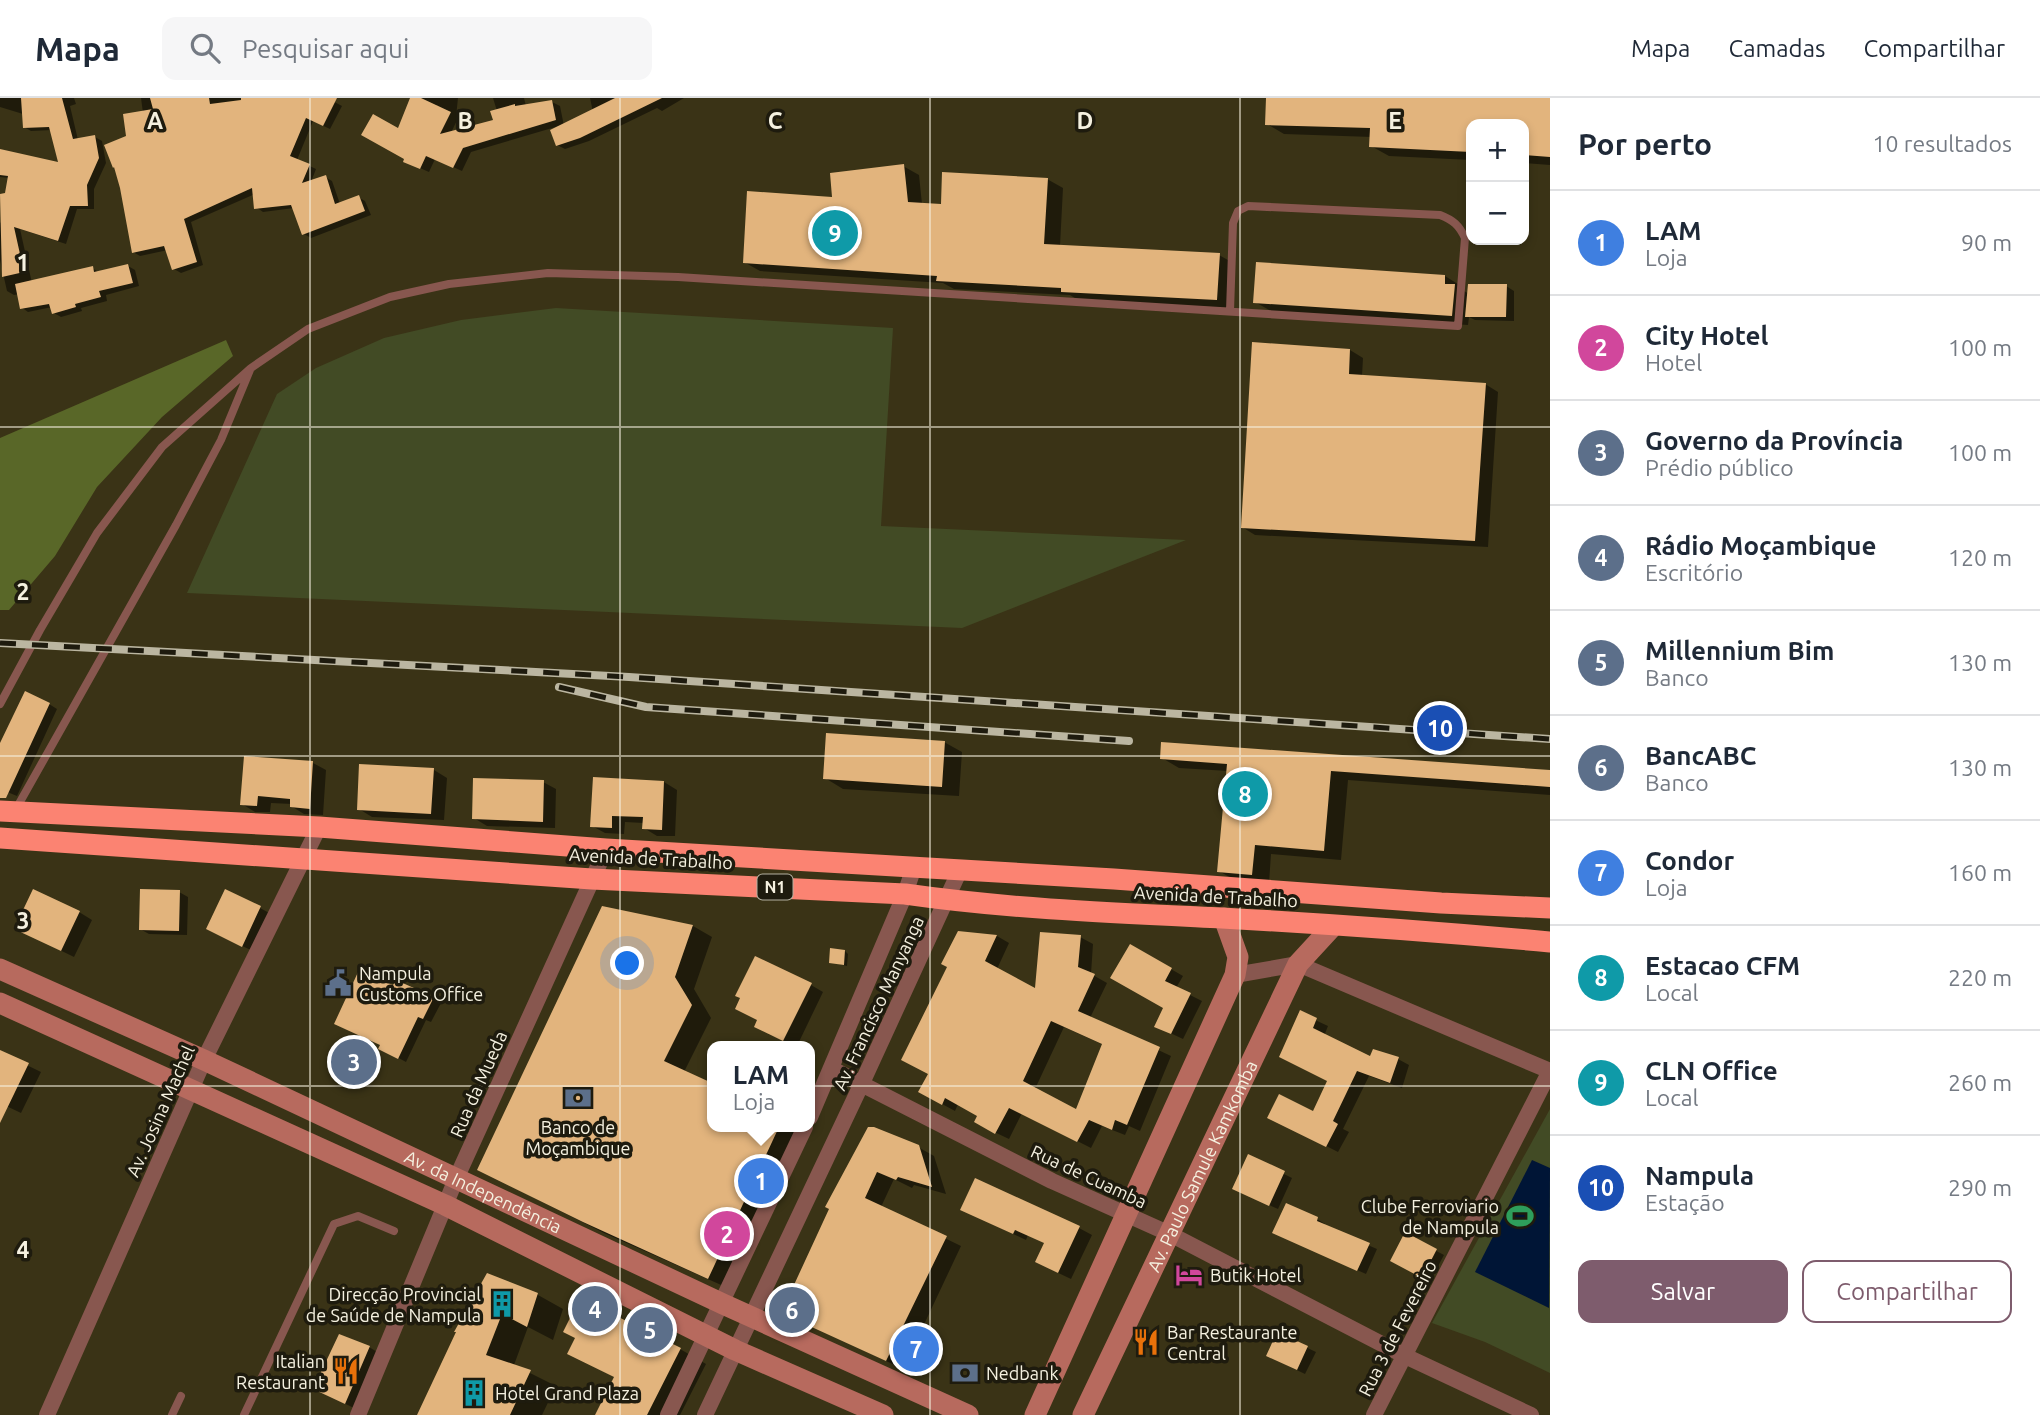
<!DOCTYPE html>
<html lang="pt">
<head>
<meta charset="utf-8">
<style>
  body { margin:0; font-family:Ubuntu,sans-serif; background:#f6f6f7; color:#1f2937 }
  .controls { position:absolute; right:21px; top:21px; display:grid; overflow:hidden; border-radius:14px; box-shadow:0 4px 10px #0003 }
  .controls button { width:63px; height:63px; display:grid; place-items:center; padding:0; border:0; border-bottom:2px solid #e0e1e3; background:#fff; color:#1f2937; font:35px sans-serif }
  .you { position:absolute; left:628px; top:866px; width:24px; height:24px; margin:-18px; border:5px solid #fff; border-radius:50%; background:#1a73e8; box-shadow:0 0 0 10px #1a73e833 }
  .badge { display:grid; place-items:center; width:46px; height:46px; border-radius:50%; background:#7e5c6d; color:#fff; font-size:23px; font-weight:700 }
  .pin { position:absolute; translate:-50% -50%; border:4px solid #fff; box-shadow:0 2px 7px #0006 }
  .popup { position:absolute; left:707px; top:943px; width:108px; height:91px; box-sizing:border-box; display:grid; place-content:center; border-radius:14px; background:#fff; filter:drop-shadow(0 2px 5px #0005); font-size:23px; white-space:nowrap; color:#747a83 }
  .popup b { font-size:26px; color:#1f2937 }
  .popup::after { content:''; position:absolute; left:50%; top:100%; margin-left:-14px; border:14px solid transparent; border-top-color:#fff }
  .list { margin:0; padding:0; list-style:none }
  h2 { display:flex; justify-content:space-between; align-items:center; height:91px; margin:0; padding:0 28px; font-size:30px }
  h2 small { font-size:23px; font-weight:400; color:#747a83 }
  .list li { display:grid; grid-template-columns:46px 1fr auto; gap:21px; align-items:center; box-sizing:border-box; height:105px; padding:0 28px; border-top:2px solid #e0e1e3 }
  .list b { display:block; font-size:26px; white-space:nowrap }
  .list p { margin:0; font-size:23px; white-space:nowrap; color:#747a83 }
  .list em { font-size:23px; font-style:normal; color:#747a83 }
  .actions { display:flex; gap:14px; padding:21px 28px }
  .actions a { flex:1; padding:16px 0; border:2px solid #7e5c6d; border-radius:14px; text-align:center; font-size:24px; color:#7e5c6d }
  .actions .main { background:#7e5c6d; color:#fff }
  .icon { flex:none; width:38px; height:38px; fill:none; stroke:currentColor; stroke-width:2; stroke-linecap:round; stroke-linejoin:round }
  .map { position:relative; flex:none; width:1550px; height:1317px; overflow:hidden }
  header { display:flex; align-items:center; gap:42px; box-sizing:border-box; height:98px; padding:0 35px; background:#fff; border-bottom:2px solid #e0e1e3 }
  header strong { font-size:33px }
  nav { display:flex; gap:38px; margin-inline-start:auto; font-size:24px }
  .search { width:490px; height:63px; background:#f6f6f7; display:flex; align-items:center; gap:18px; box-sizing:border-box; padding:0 24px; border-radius:14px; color:#747a83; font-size:26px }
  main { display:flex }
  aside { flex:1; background:#fff }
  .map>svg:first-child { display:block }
  .green { fill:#424b25 }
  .forest { fill:#596728 }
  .water { fill:#001536 }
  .shadow { fill:#0007; fill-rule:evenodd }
  .building { fill:#e2b47d; fill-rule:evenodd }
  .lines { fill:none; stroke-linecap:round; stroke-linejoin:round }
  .lane { stroke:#88574f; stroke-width:8 }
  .street { stroke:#88574f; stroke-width:16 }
  .secondary { stroke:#b76a5e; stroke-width:21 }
  .highway { stroke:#fb8372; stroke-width:21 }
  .rail-casing { stroke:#bbb6a1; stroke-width:8 }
  .rail { stroke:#1e1b0e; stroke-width:5; stroke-dasharray:16; stroke-linecap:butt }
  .grid { fill:none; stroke:#f5f1e0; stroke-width:2; stroke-opacity:0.55 }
  .labels { text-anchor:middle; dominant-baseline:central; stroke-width:7; stroke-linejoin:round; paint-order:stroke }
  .shield { fill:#1e1b0e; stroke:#b4b1a1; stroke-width:2 }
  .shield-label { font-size:16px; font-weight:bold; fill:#f5f1e0 }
  .street-label { font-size:18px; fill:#f5f1e0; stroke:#1e1b0e }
  .poi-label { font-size:18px; fill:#f5f1e0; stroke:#1e1b0e; text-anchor:start }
  .grid-label { font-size:23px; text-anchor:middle; font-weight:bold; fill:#f5f1e0; stroke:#1e1b0e; stroke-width:7; stroke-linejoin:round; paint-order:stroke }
</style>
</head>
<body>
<header>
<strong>Mapa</strong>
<div class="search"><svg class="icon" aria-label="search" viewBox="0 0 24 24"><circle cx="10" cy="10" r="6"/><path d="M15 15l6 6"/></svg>Pesquisar aqui</div>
<nav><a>Mapa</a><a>Camadas</a><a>Compartilhar</a></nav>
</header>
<main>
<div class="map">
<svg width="1550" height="1317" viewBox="0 0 1550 1317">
  <rect width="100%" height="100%" fill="#3a3316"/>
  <path class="green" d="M556,210l337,20 -12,198 305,14 -224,88 -775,-35 90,-199 39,-26 68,-30 77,-18z
    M1550,1011v264l-65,-31 -53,-19z"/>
  <path class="forest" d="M226,242l7,16 -71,61 -65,70 -42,69 -46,54h-9v-172z"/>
  <path class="water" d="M1532,1062l18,8 -1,140 -74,-36z"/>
  <path class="shadow" d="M0,0h74l2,6 -6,2 8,34 17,-3 7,4 4,22 -12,26v20h-17l-11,35 -46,-15 12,54 60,-15 8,5 28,-7 7,4 4,16 -33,9 1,6 -26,7 1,3 -21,6 -7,-4 -2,-6 -24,5 -7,-5 -2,-13 -5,1 -7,-4 -7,-31v-37l22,-21 -12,-24 -10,-1v-26l60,13 -8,-34 -21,1 -7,-4 -1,-13 -23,-7z
    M141,0h186l15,8 -12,23 -17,-8 -16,39 19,9 -5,13 14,-5 7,4 8,23 18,-7 7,4 6,14 -60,23 -7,-4 -10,-26 -31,4 -7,-5 -1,-13 -64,28 12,43 -22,8 -7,-4 -6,-19 -28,6 -7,-4 -5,-114 15,-25z
    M412,0h46l-2,19 2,1 -7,15 44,-12 2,-10 -4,-13h31l2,8 26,-4 8,4 4,20 29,-14 -3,-14h94l-22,13 -5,-3 -68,33 -24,8 -8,-4 2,-19 -88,26 -9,19 -27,-12 -6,13 -16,-7 -14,-35z
    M1267,0h283v67l-26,-2v-39h-53v36l-82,-4 -18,-10 1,-9 -88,-3 -17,-10z
    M903,68l16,9 3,29 20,2 105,-27 16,9 -3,58 159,9 16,9 -3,44 -154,-8 -8,-5 -116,-6 -11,-6 -183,-12 -16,-9 90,-63z
    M1445,178l16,10v3l8,5 37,-8 8,5v30l-39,-1 -6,-3 -1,8 -197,-14 -16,-9z
    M1253,246l97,6 13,8 -1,18 123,8 13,8 -10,155 -233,-12 -13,-8z
    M49,606l8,5 -40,87 -17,-7v-41z
    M944,644l18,10 -3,44 -116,-7 -18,-11z
    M1163,646l387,28v23l-202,-15 -7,80 -70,-6 -2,29 -33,-2 -17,-10 9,-100 -49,-3 -17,-10z
    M313,665l13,7 -3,45 -19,-1 -13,-8 1,-2 -21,-1 -1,9h-15l-13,-8z
    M434,672l13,8 -3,42 -72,-3 -13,-8z
    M543,684l13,7 -1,39 -68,-2 -13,-8z
    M664,684l13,8 -2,46h-18l-13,-8v-5l-19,-1 -1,12 -19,-1 -13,-7z
    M179,794l9,5 -1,38 -38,-1 -9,-5z
    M260,810l13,7 -18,37 -34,-16z
    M603,810l90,18 19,11 -18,52 17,29 -27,54 28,13v42h93l-77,161 -124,-55 -125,-63z
    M79,814l13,8 -18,37 -45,-22z
    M959,835l38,3 12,7 -12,26 40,21 43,-53 13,7 -2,30 16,9 -17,35 81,38 -31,75 -11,-5 -4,9 -23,-9 -11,22 -69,-35 -13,26 -21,-10 -9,-14 -21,-11 -3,7 -35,-19 10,-18 19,-107zM1064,929l40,18 -27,67 -42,-23z
    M1131,848l52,30 -7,12 26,13 -19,38 -15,-7 -3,-24z
    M845,853l3,3 -1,12 -16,-4z
    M397,884l44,21 -10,19 -5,-2 -20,42 -26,-14z
    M811,887l12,7 -26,54 -29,-12z
    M1300,915l28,13 -4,10 47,23h27l11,6 -7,23 -33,-12 -26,53 6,3 -11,20 -57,-29 32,-10 16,-32z
    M0,954l41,20 -20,41 -21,-10z
    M869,1031l49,18 16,9 12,38 -32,-9 -2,3 -18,-9 -13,28 80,39 -58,123 -120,-57z
    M1248,1058l44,22 -14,31 -36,-16z
    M975,1118l104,12 13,7 -21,44 -21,-10 -5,-26 -17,-8 -2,5z
    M1317,1121l8,5 -1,2 53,23 -11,25 -83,-37z
    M1406,1137l38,20 -14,26 -38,-20z
    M487,1177l51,20 25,14 -10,31 -25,-13 -14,38 42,21 -14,29h-123z
    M1278,1236l38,18 -11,22 -29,-14z
    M369,1249l13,8 -24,55 -43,-21z
    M680,1251l26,15 -26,51h-83l19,-37 -47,-25z"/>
  <path class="building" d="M21,0h41l11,41 22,-4 4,23 -12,27 1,21h-18l-12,35 -44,-14 10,45 -22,5 -2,-83 5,-1 3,-17 -8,-1v-26l58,13 -9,-35 -26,1z
    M150,0h59l1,6 31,-4v-2h96l-14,28 -17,-8 -16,38 20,8 -8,19 24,-8 9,29 24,-9 6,16 -63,24 -11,-30 -37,4 -2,-21 -68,31 13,43 -25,8 -8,-24 -32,7 -12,-65 -6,-21 -1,1 -9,-23 22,-9 -3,-22 30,-5z
    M410,0h11l30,14 -11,22 53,-14 -3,-9 25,-7v2l37,-6 4,20 -93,28 -10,20 -27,-12 -6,13 -17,-7 1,-3 -43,-24 12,-21 25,14z
    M615,0h47l-82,40 -24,8 -6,-16z
    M1266,0h284v59l-26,-2v-31h-53v28l-102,-5 1,-19 -105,-3z
    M904,66l4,38 33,2 1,-32 106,6 -4,66 176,9 -3,47 -156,-8v-4l-125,-7 1,-5 -194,-13 4,-72 85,6 -2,-24z
    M1256,164l189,13v9h10l-3,32 -199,-13z
    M128,166l5,19 -34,8 2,6 -26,7 1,3 -24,7 -3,-10 -29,5 -5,-25 78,-18 1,6z
    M1468,186h39l-1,33h-41z
    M1252,244l98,7 -1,25 137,9 -11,158 -234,-13z
    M25,593l25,12 -44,95h-6v-55z
    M826,635l119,8 -3,46 -119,-8z
    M1161,644l389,28v17l-219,-16 -7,80 -69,-6 -3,30 -35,-3 10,-108 -67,-5z
    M244,658l69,5 -3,48 -20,-2v-8l-32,-3 -1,10 -17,-1z
    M359,666l75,4 -3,46 -74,-4z
    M593,679l71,4 -2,49 -20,-1 1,-12 -31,-1v12l-22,-1z
    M473,680l71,2 -1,42 -71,-3z
    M33,791l47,22 -19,40 -47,-22z
    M140,791l40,1 -1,41 -40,-1z
    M225,791l36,17 -19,41 -36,-18z
    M602,808l91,19 -18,52 17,28 -28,56 48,22v44h67l-71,152 -125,-57 -106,-52z
    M958,833l39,4 -12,26 50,27 5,-56 41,3 -3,32 17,7 -17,37 82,36 -33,78 -12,-5 -3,10 -23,-10 -12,22 -68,-34 -14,26 -21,-12 3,-6 -32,-18 -3,7 -24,-13 10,-18 -27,-14 46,-93 -6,-3zM1051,923l51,23 -26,65 -53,-28z
    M1130,846l42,24 -7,13 26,12 -20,41 -17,-7 9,-19 -53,-30z
    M830,850l15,2 -1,15 -15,-2z
    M755,858l57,27 -29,58 -29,-14 3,-7 -22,-11 5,-11 -5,-2z
    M359,872l34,15 3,-5 38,17 -11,22 -5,-2 -20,42 -20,-10 2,-4 -46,-21z
    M1300,912l17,8 -4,10 57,28 3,-7 26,8 -9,26 -33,-12 -24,50 5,3 -12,23 -59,-29 12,-24 34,17 14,-30 -48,-24z
    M0,952l29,13 -29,60z
    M868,1029h6l45,18 13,42 -34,-10 -2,3 -19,-8 -12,26 82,38 -61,125 -105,-48 48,-104 -4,-2z
    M1248,1056l37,17 -16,35 -37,-17z
    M975,1080l105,48 -22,47 -23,-11 9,-19 -29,-13 -2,4 -53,-24z
    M1286,1105l32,14 -1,4 53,22 -13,28 -85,-38z
    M1405,1134l32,17 -15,29 -32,-17z
    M487,1175l51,20 -11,34 -25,-13 -16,41 45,15 -21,45h-93l39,-83h-2z
    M580,1200l101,50 -34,67h-52l19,-38 -47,-23 8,-16 -12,-6z
    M1277,1234l31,14 -11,24 -31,-14z
    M339,1236l31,12 -25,58 -32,-15z"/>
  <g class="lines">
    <path class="lane" d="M0,606l40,-74 57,-97 65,-86 89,-79 57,-39 82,-32 59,-13 99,-11 130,4 780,49 7,-88c-6,-13 -12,-18 -25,-23l-192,-9 -10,5 -5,12 -3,88
      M16,711l160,-284 45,-85 29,-70
      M172,1317l9,-19
      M244,1317l90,-191 24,-8 36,15"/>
    <path class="street" d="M1235,877l63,-11 252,107 -176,344
      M832,971l220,112 118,53 235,122 126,59
      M810,1019l95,-223 9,-27
      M47,1317l157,-355 115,-233
      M358,1317l98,-236 150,-330
      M668,1317l137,-288
      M705,1317l157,-332 97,-211"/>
    <g class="secondary">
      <path id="s1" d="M0,871l204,91 519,244 245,111"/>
      <path d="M0,905l445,202 290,145 148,65"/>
      <path d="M1035,1317l200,-440 3,-18 -14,-39"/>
      <path id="s2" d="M1083,1317l215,-451 35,-38"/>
    </g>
    <path class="highway" d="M0,713l319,16 287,22 508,30 327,24 109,5
      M0,740l592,41 313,15c105,15 211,19 317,24 109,6 219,14 328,24"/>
    <defs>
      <path id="rail" d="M0,545l629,34 921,62
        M559,589l87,20 483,34"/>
    </defs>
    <use href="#rail" class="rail-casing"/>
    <use href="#rail" class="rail"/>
  </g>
  <path class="grid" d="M310,0v1317M620,0v1317M930,0v1317M1240,0v1317M0,329h1550M0,658h1550M0,988h1550"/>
  <defs>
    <symbol id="civic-bare" viewBox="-9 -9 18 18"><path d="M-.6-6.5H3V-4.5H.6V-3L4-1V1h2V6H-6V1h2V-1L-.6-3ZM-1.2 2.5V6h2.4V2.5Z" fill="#5c6f8a" stroke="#1e1b0e" stroke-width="2.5" paint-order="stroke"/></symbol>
    <symbol id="bank-bare" viewBox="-9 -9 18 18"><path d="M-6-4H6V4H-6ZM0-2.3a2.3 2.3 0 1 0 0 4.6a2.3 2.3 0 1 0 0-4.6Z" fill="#5c6f8a" stroke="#1e1b0e" stroke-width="2.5" paint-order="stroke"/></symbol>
    <symbol id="stadium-bare" viewBox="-9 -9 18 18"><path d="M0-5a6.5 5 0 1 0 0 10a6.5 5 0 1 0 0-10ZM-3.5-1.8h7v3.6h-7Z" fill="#2e9e5b" stroke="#1e1b0e" stroke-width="2.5" paint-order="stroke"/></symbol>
    <symbol id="hotel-bare" viewBox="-9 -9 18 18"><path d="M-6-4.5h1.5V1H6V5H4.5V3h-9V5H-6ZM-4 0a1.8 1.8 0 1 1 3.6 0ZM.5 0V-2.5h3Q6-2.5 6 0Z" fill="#d1479c" stroke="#1e1b0e" stroke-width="2.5" paint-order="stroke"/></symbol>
    <symbol id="building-bare" viewBox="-9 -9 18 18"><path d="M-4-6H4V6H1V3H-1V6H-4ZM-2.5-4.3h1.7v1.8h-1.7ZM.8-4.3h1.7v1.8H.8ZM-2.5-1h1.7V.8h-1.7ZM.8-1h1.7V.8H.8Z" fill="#0f9aa8" stroke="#1e1b0e" stroke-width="2.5" paint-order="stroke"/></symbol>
    <symbol id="restaurant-bare" viewBox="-9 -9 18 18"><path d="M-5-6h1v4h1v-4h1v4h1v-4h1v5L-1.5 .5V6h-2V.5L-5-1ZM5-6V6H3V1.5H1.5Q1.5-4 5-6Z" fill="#e8710a" stroke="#1e1b0e" stroke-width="2.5" paint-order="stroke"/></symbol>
  </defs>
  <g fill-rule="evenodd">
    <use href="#civic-bare" x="319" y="866" width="38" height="38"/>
    <use href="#bank-bare" x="559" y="981" width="38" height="38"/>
    <use href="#stadium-bare" x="1501" y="1099" width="38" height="38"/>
    <use href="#hotel-bare" x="1170" y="1158" width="38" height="38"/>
    <use href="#building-bare" x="483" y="1187" width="38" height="38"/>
    <use href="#restaurant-bare" x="1127" y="1225" width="38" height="38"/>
    <use href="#restaurant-bare" x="327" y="1254" width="38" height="38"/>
    <use href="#bank-bare" x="946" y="1256" width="38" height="38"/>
    <use href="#building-bare" x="455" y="1276" width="38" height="38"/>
  </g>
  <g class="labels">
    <rect class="shield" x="757.5" y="776.5" width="35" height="25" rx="5"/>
    <g class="shield-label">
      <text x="775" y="789">N1</text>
    </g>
    <g class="street-label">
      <text transform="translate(651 760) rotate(3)">Avenida de Trabalho</text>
      <text transform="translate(1216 798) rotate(3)">Avenida de Trabalho</text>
      <text transform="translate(878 905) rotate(-65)">Av. Francisco Manyanga</text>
      <text transform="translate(478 986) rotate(-66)">Rua da Mueda</text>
      <text transform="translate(160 1013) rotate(-66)">Av. Josina Machel</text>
      <text stroke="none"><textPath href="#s2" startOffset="276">Av. Paulo Samule Kamkomba</textPath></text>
      <text transform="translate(1089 1078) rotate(25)">Rua de Cuamba</text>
      <text stroke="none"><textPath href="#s1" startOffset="532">Av. da Independência</textPath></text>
      <text transform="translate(1397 1230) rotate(-63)">Rua 3 de Fevereiro</text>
    </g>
    <g class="poi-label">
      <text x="359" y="875">Nampula<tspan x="359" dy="21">Customs Office</tspan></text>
      <text x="578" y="1029" text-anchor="middle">Banco de<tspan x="578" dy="21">Moçambique</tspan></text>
      <text x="1499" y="1108" text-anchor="end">Clube Ferroviario<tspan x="1499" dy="21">de Nampula</tspan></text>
      <text x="1210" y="1177">Butik Hotel</text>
      <text x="481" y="1196" text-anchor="end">Direcção Provincial<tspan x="481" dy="21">de Saúde de Nampula</tspan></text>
      <text x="1167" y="1234">Bar Restaurante<tspan x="1167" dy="21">Central</tspan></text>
      <text x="325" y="1263" text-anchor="end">Italian<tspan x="325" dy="21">Restaurant</tspan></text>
      <text x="986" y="1275">Nedbank</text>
      <text x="495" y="1295">Hotel Grand Plaza</text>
    </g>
  </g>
  <g class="grid-label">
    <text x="155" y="31">A</text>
    <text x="465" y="31">B</text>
    <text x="775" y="31">C</text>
    <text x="1085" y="31">D</text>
    <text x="1395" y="31">E</text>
    <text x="23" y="173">1</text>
    <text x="23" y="502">2</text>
    <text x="23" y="831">3</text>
    <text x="23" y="1160">4</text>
  </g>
</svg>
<div class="controls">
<button>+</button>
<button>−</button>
</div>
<div class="you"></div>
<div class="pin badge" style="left:761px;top:1083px;background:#3f7fe0">1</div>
<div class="popup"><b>LAM</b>Loja</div>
<div class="pin badge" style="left:727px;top:1136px;background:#d1479c">2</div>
<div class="pin badge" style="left:354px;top:964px;background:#5c6f8a">3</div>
<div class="pin badge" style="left:595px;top:1211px;background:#5c6f8a">4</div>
<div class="pin badge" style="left:650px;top:1232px;background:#5c6f8a">5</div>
<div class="pin badge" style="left:792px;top:1212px;background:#5c6f8a">6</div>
<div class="pin badge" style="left:916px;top:1251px;background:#3f7fe0">7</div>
<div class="pin badge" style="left:1245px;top:696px;background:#0f9aa8">8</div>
<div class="pin badge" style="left:835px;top:135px;background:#0f9aa8">9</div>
<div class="pin badge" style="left:1440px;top:630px;background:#1a4fb4">10</div>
</div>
<aside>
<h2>Por perto<small>10 resultados</small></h2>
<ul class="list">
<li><span class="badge" style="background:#3f7fe0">1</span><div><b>LAM</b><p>Loja</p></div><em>90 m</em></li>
<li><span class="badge" style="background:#d1479c">2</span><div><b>City Hotel</b><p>Hotel</p></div><em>100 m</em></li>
<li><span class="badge" style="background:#5c6f8a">3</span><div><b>Governo da Província</b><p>Prédio público</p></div><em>100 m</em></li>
<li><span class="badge" style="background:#5c6f8a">4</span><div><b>Rádio Moçambique</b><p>Escritório</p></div><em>120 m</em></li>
<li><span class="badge" style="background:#5c6f8a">5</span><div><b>Millennium Bim</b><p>Banco</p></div><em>130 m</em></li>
<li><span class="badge" style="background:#5c6f8a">6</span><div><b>BancABC</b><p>Banco</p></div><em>130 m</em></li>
<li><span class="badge" style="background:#3f7fe0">7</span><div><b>Condor</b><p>Loja</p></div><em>160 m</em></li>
<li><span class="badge" style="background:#0f9aa8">8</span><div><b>Estacao CFM</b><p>Local</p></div><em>220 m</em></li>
<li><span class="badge" style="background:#0f9aa8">9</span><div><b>CLN Office</b><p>Local</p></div><em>260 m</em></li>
<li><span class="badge" style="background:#1a4fb4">10</span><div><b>Nampula</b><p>Estação</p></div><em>290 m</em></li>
</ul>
<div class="actions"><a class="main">Salvar</a><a>Compartilhar</a></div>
</aside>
</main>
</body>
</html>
